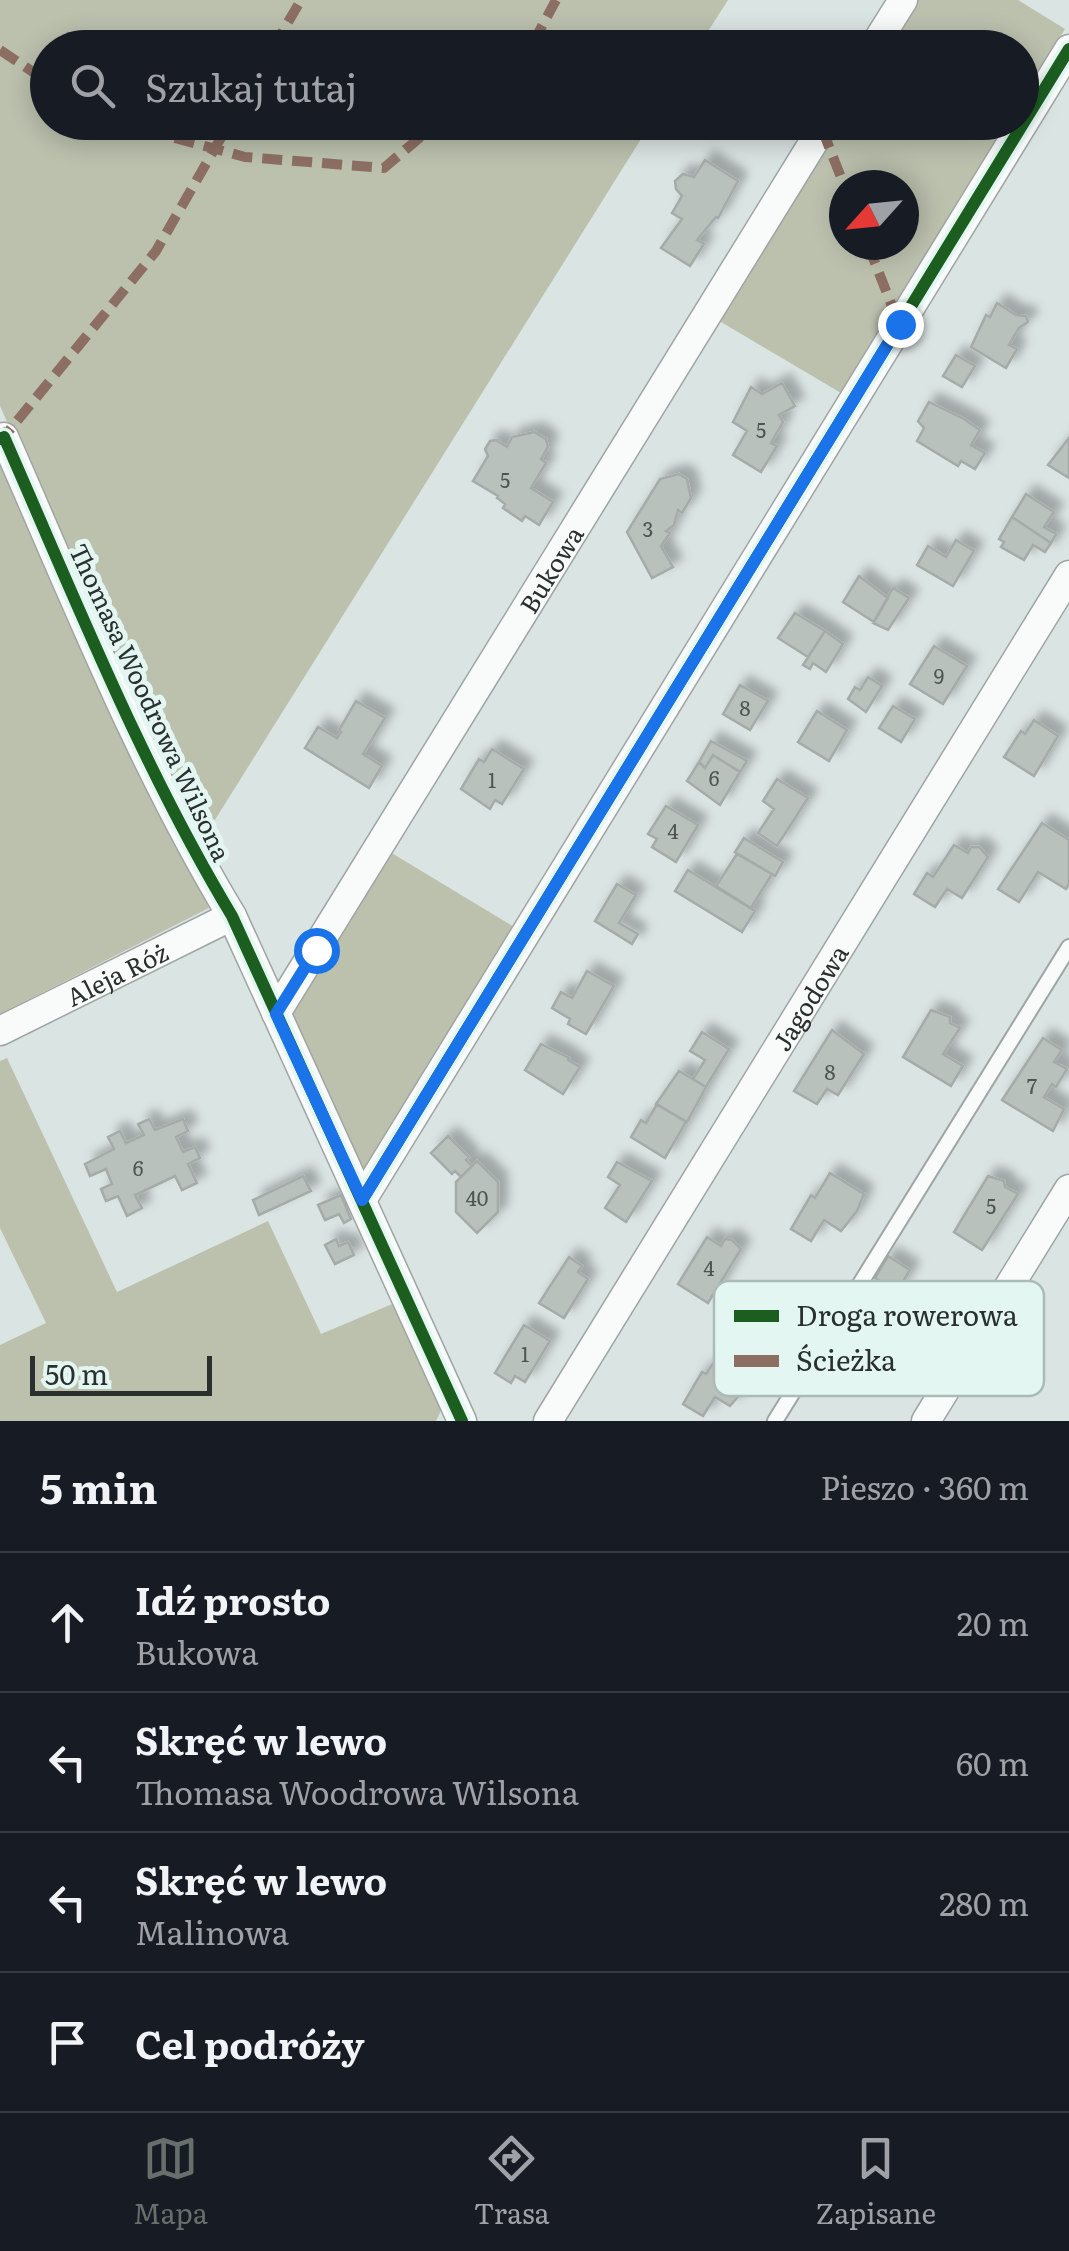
<!DOCTYPE html>
<html lang="pl">
<head>
<meta charset="utf-8">
<style>
  body { margin:0; font-family:Literata,serif; background:#242831; color:#f1f3f6 }
  .compass { position:absolute; left:829px; top:170px; width:90px; height:90px; border-radius:50%; background:#171b24; box-shadow:0 5px 25px #0003; rotate:243deg }
  .scale { position:absolute; left:30px; bottom:25px; width:182px; box-sizing:border-box; padding-left:10px; border:5px solid #29302e; border-top:0; font-size:28px; line-height:35px; white-space:nowrap; color:#29302e; -webkit-text-stroke:8px #e3f6f1; paint-order:stroke }
  .stop { position:absolute; width:30px; height:30px; margin:-22px; border:8px solid #1a73e8; border-radius:50%; background:#fff }
  .stop.end { background:#1a73e8; border-color:#fff; box-shadow:0 2px 10px #0008 }
  .list { margin:0; padding:0; list-style:none }
  h2 { display:flex; justify-content:space-between; align-items:center; height:130px; margin:0; padding:0 40px; font-size:42px }
  h2 small { font-size:32px; font-weight:400; color:#9ea1a6 }
  .list li { display:grid; grid-template-columns:65px 1fr auto; gap:30px; align-items:center; box-sizing:border-box; height:140px; padding:0 40px; border-top:2px solid #363941 }
  .list b { display:block; font-size:38px; white-space:nowrap }
  .list p { margin:0; font-size:32px; white-space:nowrap; color:#9ea1a6 }
  .list em { font-size:32px; font-style:normal; color:#9ea1a6 }
  .icon { flex:none; width:55px; height:55px; fill:none; stroke:currentColor; stroke-width:2; stroke-linecap:round; stroke-linejoin:round }
  .map { position:relative; flex:none; width:1069px; height:1421px; overflow:hidden }
  .search { position:absolute; background:#171b24; box-shadow:0 5px 25px #0003; left:30px; right:30px; top:30px; height:110px; display:flex; align-items:center; gap:25px; box-sizing:border-box; padding:0 35px; border-radius:55px; color:#9ea1a6; font-size:38px }
  .sheet { height:690px; background:#171b24 }
  nav { display:flex; justify-content:space-around; align-items:center; box-sizing:border-box; height:140px; border-top:2px solid #363941; background:#171b24; font-size:28px; color:#9ea1a6 }
  nav a { display:grid; justify-items:center; gap:5px }
  nav .on { color:#676f6d }
  .map>svg:first-child { display:block }
  .forest { fill:#bcc1ae; fill-rule:evenodd }
  .building { fill:#b8c1bb; stroke:#a5aba9; stroke-width:2.5; filter:url(#shadow) }
  .lines { fill:none; stroke-linecap:round; stroke-linejoin:round }
  .service-casing { stroke:#9ea5a3; stroke-width:18 }
  .minor-casing { stroke:#9ea5a3; stroke-width:31 }
  .service { stroke:#f9fbfb; stroke-width:14 }
  .minor { stroke:#f9fbfb; stroke-width:28 }
  .quiet { stroke:#8d6e63; stroke-width:10; stroke-dasharray:20 10; stroke-linecap:butt }
  .cycleway-casing { stroke:#e3f6f1; stroke-width:19 }
  .cycleway { stroke:#1b5e20; stroke-width:12 }
  .route { stroke:#1a73e8; stroke-width:12 }
  .labels { text-anchor:middle; dominant-baseline:central; stroke-width:10; stroke-linejoin:round; paint-order:stroke }
  .number-label { font-size:20px; fill:#4d5451 }
  .street-label { font-size:25px; fill:#29302e; stroke:#e3f6f1 }
  .key { fill:#e3f6f1; stroke:#abbbb6; stroke-width:2.5 }
  .key-label { font-size:28px; fill:#29302e }
</style>
</head>
<body>
<div class="map">
<svg width="1069" height="1421" viewBox="0 0 1069 1421">
  <defs>
    <filter id="shadow"><feDropShadow dx="9" dy="-9" stdDeviation="5" flood-color="#0004"/></filter>
  </defs>
  <rect width="100%" height="100%" fill="#dae4e2"/>
  <path class="forest" d="M0,0h728l-30,47 -650,1v74l603,1 -453,724 -198,-441z
    M914,0h104l47,29 -43,70v-51h-138z
    M838,123h169l-166,270 -125,-74zM844,185h60v60h-60z
    M2,458l207,450 -209,106v-555z
    M390,852l124,75 -154,248 -74,-153z
    M7,1058l110,234 151,-71 53,113 76,-32 48,100 -9,19h-436v-76l46,-22 -46,-95v-167z"/>
  <path class="building" d="M705,160l33,21 -20,37 -2,-1 -19,23 7,4 -14,22 -29,-18 21,-29 -10,-6 10,-17 -6,-7 -1,-8 8,-7 11,3z
    M997,303l19,12 10,1 2,6 -9,6 -10,17 8,4 -11,19 -35,-21 15,-32 4,2z
    M956,355l19,11 -13,21 -19,-11z
    M782,383l13,23 -16,9 4,7 -12,21 6,3 -16,26 -28,-17 14,-24 -14,-9 18,-35 11,7z
    M929,402l35,17 16,11 -9,15 14,8 -10,16 -14,-8 -3,5 -41,-25 7,-13 -6,-7z
    M534,432l12,7 2,8 -7,12 5,4 -15,25 22,14 -14,23 -14,-9 -3,5 -19,-13 2,-4 -8,-6 1,-2 -25,-15 15,-25 -3,-7 5,-8 6,-1 11,7 5,-10z
    M1069,438v40l-21,-13z
    M679,474l8,5 4,19 -9,15 -4,-3 -4,15 -8,6 4,2 -9,13 12,21 -21,11 -25,-46 33,-53z
    M1026,494l28,18 -10,15 12,7 -5,9 -39,-26z
    M1012,517l39,26 -6,9 -12,-7 -9,15 -23,-13 3,-5 -5,-3z
    M956,540l18,11 -21,35 -36,-21 11,-19 18,11z
    M859,576l29,22 -14,24 -31,-20z
    M893,588l16,10 -21,32 -15,-7z
    M795,613l30,18 -17,26 -30,-19z
    M825,631l18,13 -17,28 -13,-9 -3,6 -7,-4z
    M934,646l33,20 -24,38 -33,-20z
    M868,677l14,9 -16,26 -18,-13 7,-12 5,3z
    M740,685l28,16 -18,29 -27,-16z
    M356,701l29,17 -22,36 19,12 -13,22 -64,-40 13,-21 19,11 4,-6 -2,-2z
    M893,706l22,13 -14,23 -22,-14z
    M817,711l30,19 -18,31 -31,-19z
    M1034,720l24,16 -24,40 -30,-19 17,-26 4,3z
    M711,741l36,20 -7,11 -27,-17 -8,13 -6,-6z
    M492,749l32,20 -22,35 -7,-4 -5,9 -29,-20 18,-30 5,3z
    M713,755l27,17 -20,33 -33,-24 12,-19 6,6z
    M777,779l31,19 -31,48 -19,-13 16,-24 -11,-8z
    M666,806l32,19 -22,37 -24,-15 5,-8 -9,-5z
    M1042,823l27,17v44l-3,5 -28,-17 -19,30 -21,-13z
    M744,838l39,24 -8,14 -40,-24z
    M954,845l14,8 3,-6h8l9,10 -26,41 -15,-9 -12,18 -21,-13 13,-21 6,4z
    M737,854l35,20 -21,34 -35,-22z
    M688,870l67,41 -13,21 -67,-41z
    M617,884l19,11 -17,28 19,11 -6,10 -37,-23z
    M587,971l27,15 -28,48 -18,-10 2,-5 -18,-11 9,-16 11,6z
    M931,1010l19,7v6l10,5 -17,26 20,12 -12,20 -48,-29z
    M832,1030l32,24 -26,41 -11,-6 -10,15 -23,-13z
    M702,1032l27,17 -23,38 -13,-8 12,-19 -15,-9z
    M1043,1038l19,12 -8,12 13,7 -11,18 -4,-3 -8,13 20,12 -11,22 -51,-31z
    M541,1044l28,14 -1,2 12,7 -17,27 -38,-24z
    M679,1071l27,16 -19,35 -31,-18z
    M657,1104l29,18 -21,36 -34,-21 10,-17 5,3z
    M149,1119l6,11 28,-11 5,12 -12,6 7,15 12,-5 5,11 -12,6 9,19 -15,7 -7,-14 -40,19 7,13 -15,8 -9,-20 -12,5 -5,-12 11,-5 -6,-15 -16,7 -5,-12 29,-15 -6,-12 12,-6 6,12 18,-8 -6,-11z
    M448,1136l21,21 -3,3 6,6 -11,11 -6,-6 -3,3 -21,-21z
    M477,1161l21,21v30l-21,21 -21,-21v-30z
    M617,1162l35,19 -26,41 -21,-14 15,-23 -12,-8z
    M830,1173l34,21 -7,17 -16,20 -17,-11 -13,21 -20,-12 20,-34 4,3z
    M303,1176l8,15 -52,24 -6,-15z
    M988,1176l16,5 1,6 13,7 -36,56 -28,-18z
    M341,1195l10,24 -7,4 -5,-9 -14,6 -7,-15z
    M707,1237l14,9 4,-7 7,1 9,9 -33,54 -30,-19z
    M336,1239l3,7 9,-4 6,13 -19,9 -10,-19z
    M888,1256l22,14 -13,22 -22,-14z
    M569,1257l13,9 -4,6 10,7 -24,39 -25,-15z
    M524,1325l26,16 -25,41 -10,-6 -4,7 -16,-10z
    M722,1350l31,20 -11,22 -12,14 -15,-9 -12,19 -20,-12 19,-32 4,2z"/>
  <g class="lines">
    <defs>
      <path id="service" d="M775,1421l294,-474"/>
      <g id="minor">
        <path d="M873,48l30,-48"/>
        <path d="M0,439l4,-2c71,161 137,328 228,479l230,505"/>
        <path id="s1" d="M276,1013l550,-891"/>
        <path id="s2" d="M0,1031l232,-115"/>
        <path d="M362,1200l707,-1151"/>
        <path id="s3" d="M548,1421l521,-846"/>
        <path d="M926,1421l143,-232"/>
      </g>
    </defs>
    <use href="#service" class="service-casing"/>
    <use href="#minor" class="minor-casing"/>
    <use href="#service" class="service"/>
    <use href="#minor" class="minor"/>
    <path class="quiet" d="M533,43l23,-43
      M273,48l28,-48
      M527,48l6,-5 65,-2 30,7
      M0,50l48,32
      M117,122l128,35 139,11 54,-46
      M822,129l22,56
      M868,245l31,79
      M0,429l4,8 152,-186 74,-129"/>
    <defs>
      <path id="cycleway" d="M0,439l4,-2c71,161 137,328 228,479l230,505
        M362,1200l707,-1151"/>
    </defs>
    <use href="#cycleway" class="cycleway-casing"/>
    <use href="#cycleway" class="cycleway"/>
  </g>
  <g class="lines">
    <path class="route" d="M316,950l-40,64 86,186 538,-876"/>
  </g>
  <g class="labels">
    <g class="number-label">
      <text x="761" y="429">5</text>
      <text x="505" y="479">5</text>
      <text x="648" y="528">3</text>
      <text x="939" y="675">9</text>
      <text x="745" y="707">8</text>
      <text x="714" y="777">6</text>
      <text x="492" y="779">1</text>
      <text x="673" y="830">4</text>
      <text x="830" y="1071">8</text>
      <text x="1032" y="1085">7</text>
      <text x="138" y="1167">6</text>
      <text x="477" y="1197">40</text>
      <text x="991" y="1205">5</text>
      <text x="709" y="1267">4</text>
      <text x="525" y="1353">1</text>
    </g>
    <g class="street-label">
      <text stroke="none"><textPath href="#s1" startOffset="522">Bukowa</textPath></text>
      <text transform="translate(151 702) rotate(65)">Thomasa Woodrowa Wilsona</text>
      <text stroke="none"><textPath href="#s2" startOffset="130">Aleja Róż</textPath></text>
      <text stroke="none"><textPath href="#s3" startOffset="498">Jagodowa</textPath></text>
    </g>
  </g>
  <rect x="714" y="1281" width="330" height="115" rx="15" class="key"/>
  <rect x="734" y="1310" width="45" height="12" fill="#1b5e20"/>
  <rect x="734" y="1355" width="45" height="12" fill="#8d6e63"/>
  <g class="key-label">
    <text x="796" y="1326">Droga rowerowa</text>
    <text x="796" y="1371">Ścieżka</text>
  </g>
</svg>
<svg class="compass" viewBox="-18 -18 36 36"><path d="M0-13l5 13h-10z" fill="#e53935"/><path d="M0 13l5-13h-10z" fill="#9ea1a6"/></svg>
<div class="scale">50 m</div>
<div class="stop" style="left:316px;top:950px"></div>
<div class="stop end" style="left:900px;top:324px"></div>
<div class="search"><svg class="icon" aria-label="search" viewBox="0 0 24 24"><circle cx="10" cy="10" r="6"/><path d="M15 15l6 6"/></svg>Szukaj tutaj</div>
</div>
<section class="sheet">
<h2>5 min<small>Pieszo · 360 m</small></h2>
<ul class="list">
<li><svg class="icon" aria-label="ahead" viewBox="0 0 24 24"><path d="M12 20V5M6 11l6-6 6 6"/></svg><div><b>Idź prosto</b><p>Bukowa</p></div><em>20 m</em></li>
<li><svg class="icon" aria-label="left" viewBox="0 0 24 24"><path d="M17 20v-9H6M10 6l-5 5 5 5"/></svg><div><b>Skręć w lewo</b><p>Thomasa Woodrowa Wilsona</p></div><em>60 m</em></li>
<li><svg class="icon" aria-label="left" viewBox="0 0 24 24"><path d="M17 20v-9H6M10 6l-5 5 5 5"/></svg><div><b>Skręć w lewo</b><p>Malinowa</p></div><em>280 m</em></li>
<li><svg class="icon" aria-label="arrive" viewBox="0 0 24 24"><path d="M6 21V4h12l-3 4 3 4H6"/></svg><div><b>Cel podróży</b></div></li>
</ul>
</section>
<nav>
<a class="on"><svg class="icon" aria-label="map" viewBox="0 0 24 24"><path d="M3 6l6-2 6 2 6-2v14l-6 2-6-2-6 2zM9 4v14M15 6v14"/></svg>Mapa</a>
<a><svg class="icon" aria-label="directions" viewBox="0 0 24 24"><path d="M12 3l9 9-9 9-9-9zM9 14v-3h6M13 9l2 2-2 2"/></svg>Trasa</a>
<a><svg class="icon" aria-label="saved" viewBox="0 0 24 24"><path d="M7 4h10v16l-5-4-5 4z"/></svg>Zapisane</a>
</nav>
</body>
</html>
